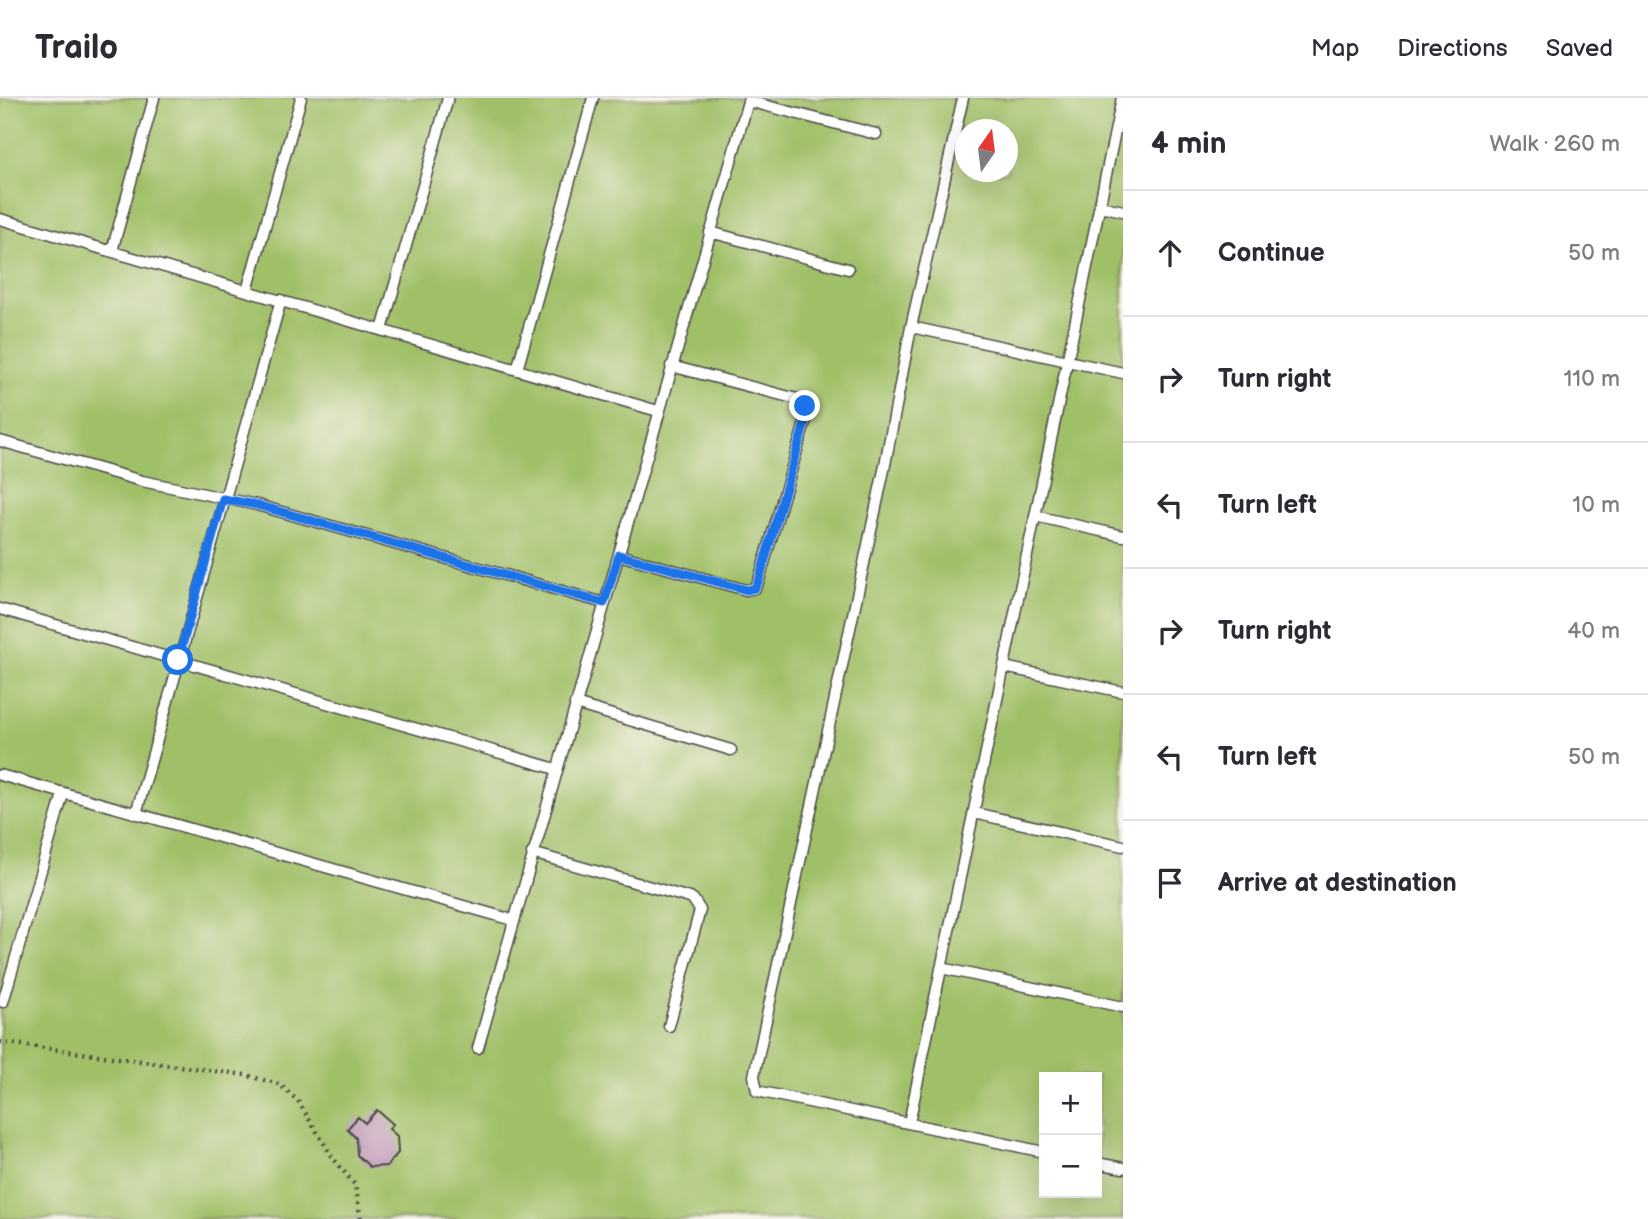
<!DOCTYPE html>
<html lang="en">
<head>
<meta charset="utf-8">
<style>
  body { margin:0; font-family:"Balsamiq Sans",sans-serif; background:#f7f7f7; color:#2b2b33 }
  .controls { position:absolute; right:21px; bottom:21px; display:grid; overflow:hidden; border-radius:0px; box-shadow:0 7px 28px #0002 }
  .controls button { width:63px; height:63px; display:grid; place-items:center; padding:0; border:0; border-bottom:2px solid #e1e1e2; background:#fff; color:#2b2b33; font:35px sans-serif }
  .compass { position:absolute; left:955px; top:21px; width:63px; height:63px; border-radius:50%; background:#fff; box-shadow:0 7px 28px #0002; rotate:14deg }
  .stop { position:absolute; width:21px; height:21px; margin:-16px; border:5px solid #1a73e8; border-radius:50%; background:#fff }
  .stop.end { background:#1a73e8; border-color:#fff; box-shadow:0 2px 7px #0008 }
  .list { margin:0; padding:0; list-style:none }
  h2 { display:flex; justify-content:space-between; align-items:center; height:91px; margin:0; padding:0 28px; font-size:30px }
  h2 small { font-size:23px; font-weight:400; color:#7c7c81 }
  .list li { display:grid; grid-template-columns:46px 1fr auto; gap:21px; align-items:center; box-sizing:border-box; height:126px; padding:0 28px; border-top:2px solid #e1e1e2 }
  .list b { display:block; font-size:26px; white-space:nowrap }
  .list em { font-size:23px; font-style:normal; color:#7c7c81 }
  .icon { flex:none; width:38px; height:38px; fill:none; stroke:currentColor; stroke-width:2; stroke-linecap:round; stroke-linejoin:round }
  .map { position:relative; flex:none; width:1123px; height:1121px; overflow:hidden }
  header { display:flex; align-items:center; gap:42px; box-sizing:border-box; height:98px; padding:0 35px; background:#fff; border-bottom:2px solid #e1e1e2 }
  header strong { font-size:33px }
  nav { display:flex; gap:38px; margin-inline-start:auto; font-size:24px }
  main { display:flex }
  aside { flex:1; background:#fff }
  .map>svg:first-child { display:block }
  .green { fill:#a0c068; stroke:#66764a; stroke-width:2; fill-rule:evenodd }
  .building { fill:#c19bbb }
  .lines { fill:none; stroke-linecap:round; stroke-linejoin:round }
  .service-casing { stroke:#494844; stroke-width:13 }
  .path { stroke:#494844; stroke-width:4.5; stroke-dasharray:2 5; stroke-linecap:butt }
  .service { stroke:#fff; stroke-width:10 }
  .route { stroke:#1a73e8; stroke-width:9 }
</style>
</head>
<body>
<header>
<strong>Trailo</strong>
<nav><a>Map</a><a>Directions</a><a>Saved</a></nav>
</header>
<main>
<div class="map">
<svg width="1123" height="1121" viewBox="0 0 1123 1121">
  <rect width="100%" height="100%" fill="#f7f3e8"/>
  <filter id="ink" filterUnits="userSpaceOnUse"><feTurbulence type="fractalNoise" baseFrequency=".0143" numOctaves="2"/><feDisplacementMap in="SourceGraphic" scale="14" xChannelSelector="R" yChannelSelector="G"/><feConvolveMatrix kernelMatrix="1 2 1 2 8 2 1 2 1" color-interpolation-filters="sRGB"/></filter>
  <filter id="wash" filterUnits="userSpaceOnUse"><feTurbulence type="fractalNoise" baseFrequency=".00686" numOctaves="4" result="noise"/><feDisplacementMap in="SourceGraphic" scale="28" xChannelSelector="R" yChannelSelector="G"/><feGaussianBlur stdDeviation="1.57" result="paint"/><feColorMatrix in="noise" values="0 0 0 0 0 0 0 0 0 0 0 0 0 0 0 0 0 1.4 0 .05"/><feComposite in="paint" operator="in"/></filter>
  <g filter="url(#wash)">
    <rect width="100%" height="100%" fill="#f2e9d3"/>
    <path class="green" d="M0,0h1123v1121h-1123zM965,32h42v42h-42zM1044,979h53v116h-53z"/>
    <g id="blocks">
      <path class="building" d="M377,1012l16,14 -4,5 8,7 1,17 -11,13 -17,1 -13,-12 -1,-17 -9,-9 11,-12 7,6z"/>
    </g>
  </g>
  <g filter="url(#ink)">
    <use href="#blocks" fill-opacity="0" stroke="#494844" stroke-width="2"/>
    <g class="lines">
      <defs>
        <path id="service" d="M963,0l-52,229 -27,143 -130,606 3,15 287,61
          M748,3l128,33
          M1100,108l23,5
          M0,121l658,192
          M710,134l138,37
          M112,153l42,-153
          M247,193l54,-193
          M911,229l212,46
          M382,232l66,-232
          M517,272l76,-272
          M0,343l142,40 115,24 347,98
          M1035,418l88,20
          M619,457l127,35 9,-2 4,-8 48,-164 -2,-10 -8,-7 -126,-33
          M0,511l556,160
          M1004,569l119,25
          M575,606l156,46
          M0,677l513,145
          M974,715l149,33
          M136,716l145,-514
          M532,755l161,46 7,11 -31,116
          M941,870l182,39
          M3,904l60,-208
          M478,950l271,-950
          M909,1025l213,-1025
          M1097,1065l26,5"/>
      </defs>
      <use href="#service" class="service-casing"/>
      <path class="path" d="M0,944l245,33 34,9 19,17 35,57 22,27 6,34"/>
      <use href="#service" class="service"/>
    </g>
  </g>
  <g class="lines" filter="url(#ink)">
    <path class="route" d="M178,562l45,-161 34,6 347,98 15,-48 128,35 8,-2 4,-8 48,-164 -2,-10"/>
  </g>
</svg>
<div class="controls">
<button>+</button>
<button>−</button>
</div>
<svg class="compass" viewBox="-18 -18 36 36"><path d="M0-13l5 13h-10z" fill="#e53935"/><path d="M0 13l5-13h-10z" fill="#7c7c81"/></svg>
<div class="stop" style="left:178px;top:562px"></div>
<div class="stop end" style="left:805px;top:308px"></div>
</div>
<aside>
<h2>4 min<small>Walk · 260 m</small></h2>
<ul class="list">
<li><svg class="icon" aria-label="ahead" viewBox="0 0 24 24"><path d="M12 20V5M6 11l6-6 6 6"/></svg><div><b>Continue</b></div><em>50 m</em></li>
<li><svg class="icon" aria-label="right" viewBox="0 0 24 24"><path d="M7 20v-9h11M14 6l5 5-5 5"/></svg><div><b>Turn right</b></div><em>110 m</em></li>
<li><svg class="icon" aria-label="left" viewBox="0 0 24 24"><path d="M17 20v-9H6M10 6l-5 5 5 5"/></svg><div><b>Turn left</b></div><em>10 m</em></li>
<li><svg class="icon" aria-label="right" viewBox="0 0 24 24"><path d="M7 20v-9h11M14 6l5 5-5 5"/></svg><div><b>Turn right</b></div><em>40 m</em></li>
<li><svg class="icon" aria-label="left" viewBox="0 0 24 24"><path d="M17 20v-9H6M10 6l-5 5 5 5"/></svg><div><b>Turn left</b></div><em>50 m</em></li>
<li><svg class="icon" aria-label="arrive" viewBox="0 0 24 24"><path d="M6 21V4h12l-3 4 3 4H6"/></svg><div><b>Arrive at destination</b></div></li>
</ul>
</aside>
</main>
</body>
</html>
